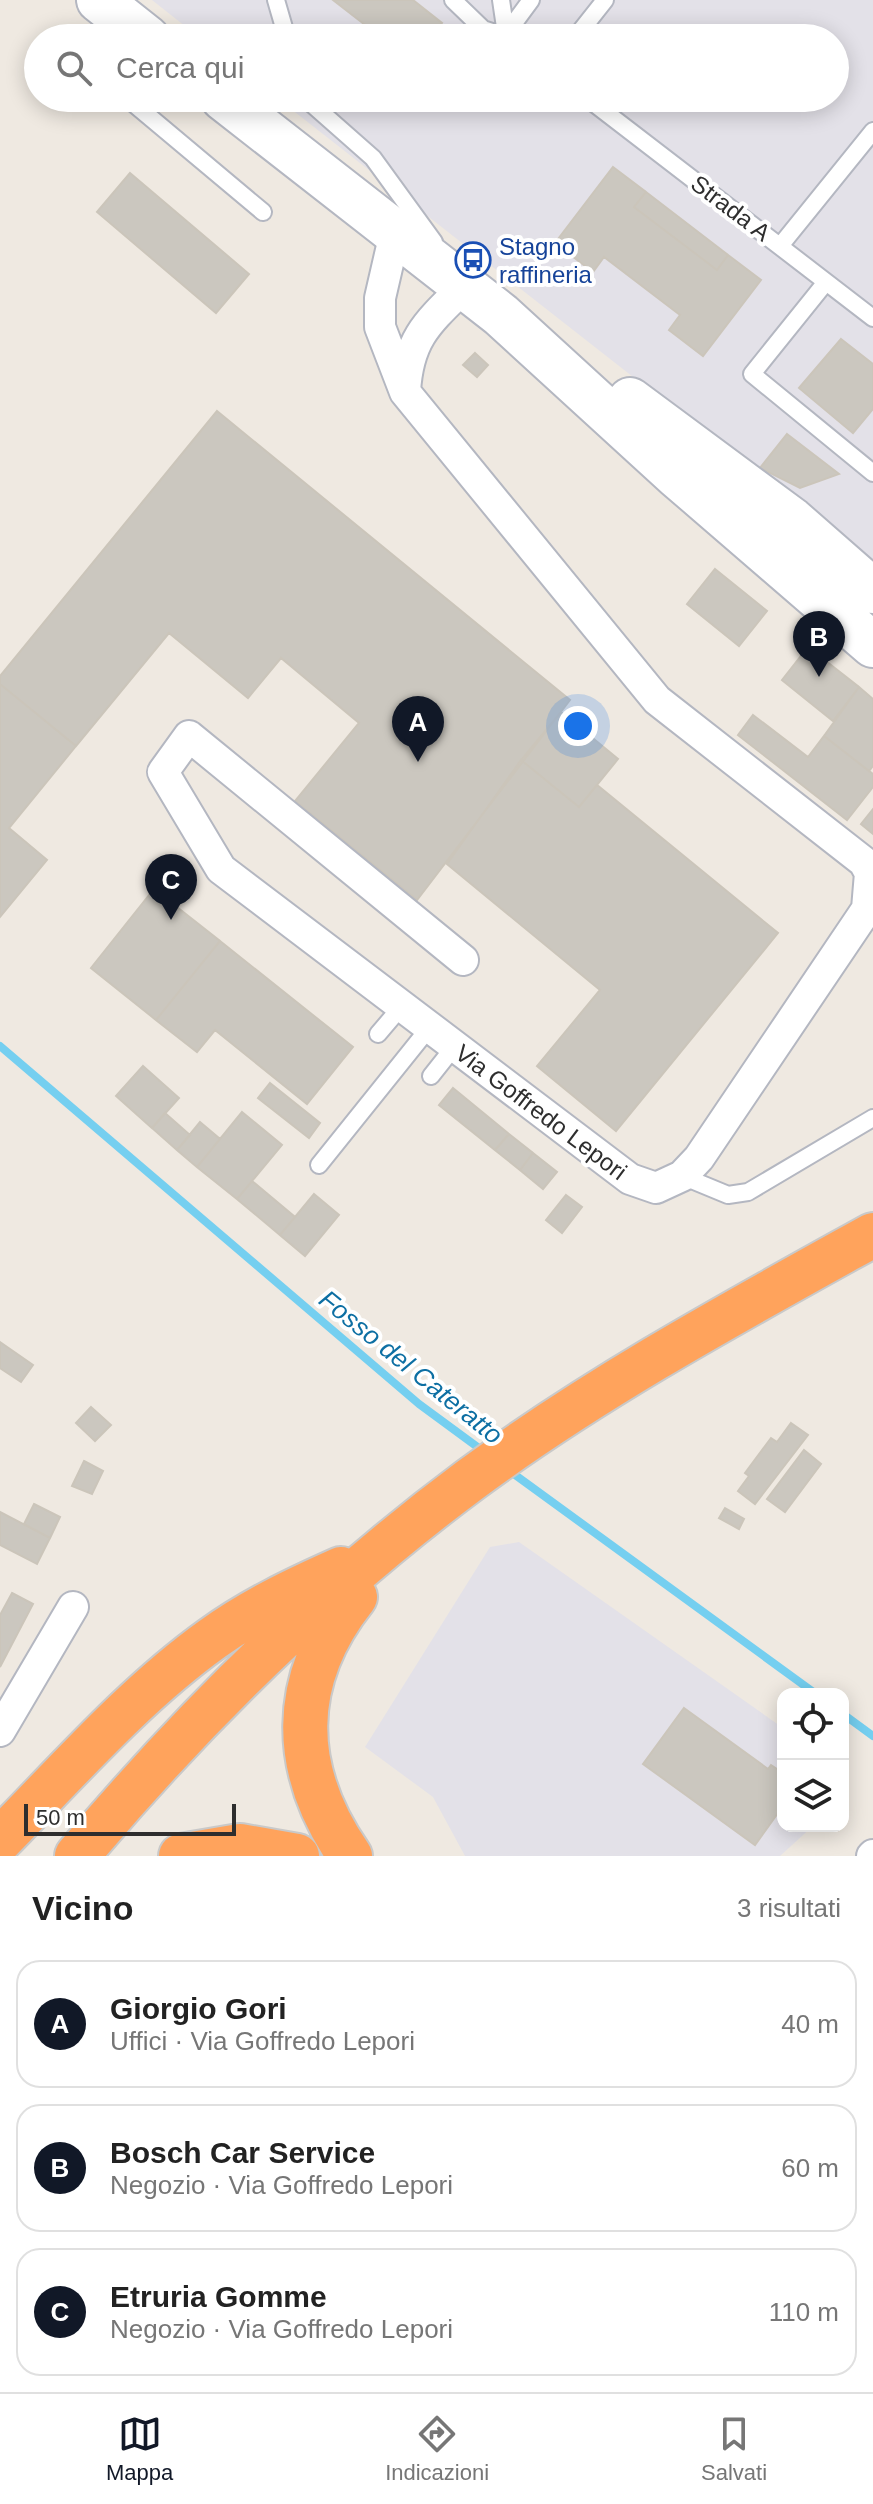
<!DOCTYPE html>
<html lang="it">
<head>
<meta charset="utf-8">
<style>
  body { margin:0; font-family:Helvetica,sans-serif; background:#f6f6f6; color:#222 }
  .controls { position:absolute; right:24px; bottom:24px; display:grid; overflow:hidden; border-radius:16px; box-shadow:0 4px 20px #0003 }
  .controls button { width:72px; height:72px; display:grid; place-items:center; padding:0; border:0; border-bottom:2px solid #e0e0e0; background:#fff; color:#222; font:40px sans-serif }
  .scale { position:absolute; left:24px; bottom:20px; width:212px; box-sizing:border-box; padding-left:8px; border:4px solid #2e2e2e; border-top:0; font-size:22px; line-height:28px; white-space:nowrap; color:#2e2e2e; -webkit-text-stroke:6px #fff; paint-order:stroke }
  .you { position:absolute; left:578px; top:726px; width:28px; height:28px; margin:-20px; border:6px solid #fff; border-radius:50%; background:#1a73e8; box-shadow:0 0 0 12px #1a73e833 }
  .badge { display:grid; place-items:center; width:52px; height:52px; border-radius:50%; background:#111827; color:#fff; font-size:26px; font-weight:700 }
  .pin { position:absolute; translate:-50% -66px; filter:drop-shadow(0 2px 4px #0008) }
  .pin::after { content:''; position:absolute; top:42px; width:28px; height:24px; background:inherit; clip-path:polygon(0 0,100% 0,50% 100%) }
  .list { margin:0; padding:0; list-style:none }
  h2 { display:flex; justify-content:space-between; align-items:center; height:104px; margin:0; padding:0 32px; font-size:34px }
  h2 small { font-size:26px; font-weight:400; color:#767676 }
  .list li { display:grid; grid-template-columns:52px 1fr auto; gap:24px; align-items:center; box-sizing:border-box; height:128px; margin:0 16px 16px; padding:0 16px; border:2px solid #e0e0e0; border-radius:24px }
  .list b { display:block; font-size:30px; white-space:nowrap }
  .list p { margin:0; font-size:26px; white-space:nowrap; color:#767676 }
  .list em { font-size:26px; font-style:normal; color:#767676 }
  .icon { flex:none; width:44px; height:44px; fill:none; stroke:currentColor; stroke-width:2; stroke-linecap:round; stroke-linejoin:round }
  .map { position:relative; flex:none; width:873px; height:1856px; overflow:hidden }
  .search { position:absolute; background:#fff; box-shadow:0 4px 20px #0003; left:24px; right:24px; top:24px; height:88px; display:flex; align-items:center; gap:20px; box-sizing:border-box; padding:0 28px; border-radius:44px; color:#767676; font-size:30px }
  .sheet { height:536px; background:#fff }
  nav { display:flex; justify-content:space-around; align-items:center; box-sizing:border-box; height:112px; border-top:2px solid #e0e0e0; background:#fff; font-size:22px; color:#767676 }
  nav a { display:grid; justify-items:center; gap:4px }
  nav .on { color:#111827 }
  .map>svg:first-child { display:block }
  .industrial { fill:#e3e1e8 }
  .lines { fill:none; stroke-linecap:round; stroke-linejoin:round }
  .stream { stroke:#75cff0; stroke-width:8 }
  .building { fill:#cbc7bf; stroke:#cbc5ba; stroke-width:2 }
  .lane-casing { stroke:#b4b7c1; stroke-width:20 }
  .street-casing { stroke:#b4b7c1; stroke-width:34 }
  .secondary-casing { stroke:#b4b7c1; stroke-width:48 }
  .highway-casing { stroke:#c9c9c9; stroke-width:48 }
  .lane { stroke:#fff; stroke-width:16 }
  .street { stroke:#fff; stroke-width:30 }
  .secondary { stroke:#fff; stroke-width:44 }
  .highway { stroke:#ffa35c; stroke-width:44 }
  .labels { text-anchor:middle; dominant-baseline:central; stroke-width:8; stroke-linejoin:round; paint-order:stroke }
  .street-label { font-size:24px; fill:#2e2e2e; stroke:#fff }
  .transit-label { font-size:24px; fill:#164399; stroke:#fff; text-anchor:start }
  .water-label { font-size:26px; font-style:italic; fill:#0d6fa3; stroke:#fff }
</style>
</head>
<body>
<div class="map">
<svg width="873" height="1856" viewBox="0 0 873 1856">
  <rect width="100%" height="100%" fill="#efe9e1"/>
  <path class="industrial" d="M152,0h721v565l-596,-467h558v-60h-635z
    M519,1542l264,186v98h30l-33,30h-315l-32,-59 -68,-50 125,-200z"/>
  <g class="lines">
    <path class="stream" d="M0,1046l419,358 68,50
      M507,1469l309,225
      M843,1714l30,22"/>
  </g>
  <path class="building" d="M333,0h80l29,23 -13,15h-47z
    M613,167l33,25 -12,15 83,63 11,-15 33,25 -58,76 -34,-26 11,-15 -76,-58 -11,15 -38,-29z
    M130,173l119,101 -33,39 -119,-101z
    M646,192l82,63 -11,15 -83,-63z
    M841,339l32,25v45l-20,24 -54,-45z
    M475,353l13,12 -11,12 -14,-12z
    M217,411l353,289 -153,200 -122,-99 64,-78 -78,-65 -33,40 -79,-65 -93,113 -76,-62v-8z
    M787,434l52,40 -39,14 -40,-20z
    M715,569l52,42 -28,35 -52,-42z
    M808,647l51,40 -26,34 -51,-41z
    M0,684l76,62 -67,82 38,32 -47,57z
    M859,687l14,12v67l-4,5 -45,-35z
    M561,712l57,47 -39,48 -58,-47z
    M753,715l55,42 16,-21 49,38v13l-26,33 -109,-85z
    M521,760l58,47 18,-22 181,148 -162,198 -79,-65 63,-76 -153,-126z
    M873,809v25l-12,-10z
    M154,889l66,52 -64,79 -65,-52z
    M220,941l133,106 -46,57 -92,-74 -18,22 -41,-32z
    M143,1066l36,32 -27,30 -36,-32z
    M270,1083l50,40 -11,15 -51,-40z
    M453,1088l56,46 -14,16 -56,-45z
    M242,1112l40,33 -45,54 -40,-32z
    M165,1113l25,22 -13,15 -25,-22z
    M200,1122l20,17 -23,28 -20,-17z
    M509,1134l24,19 -13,17 -25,-20z
    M533,1153l24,19 -14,17 -23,-19z
    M252,1181l43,36 -15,18 -43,-36z
    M314,1194l25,21 -34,41 -25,-21z
    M566,1195l16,12 -20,26 -16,-13z
    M0,1342l33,23 -12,17 -21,-14z
    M91,1407l20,18 -16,16 -19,-18z
    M791,1423l17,12 -53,69 -17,-13 11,-15 -4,-3 26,-35 6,4z
    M804,1450l17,14 -36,48 -18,-13z
    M84,1461l19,10 -11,23 -20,-8z
    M34,1504l26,13 -10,21 -26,-14z
    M725,1508l19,11 -5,10 -20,-11z
    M0,1512l50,26 -13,26 -37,-19z
    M12,1593l21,11 -33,63v-52z
    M684,1708l84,61 3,-4 12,8v33l-28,39 -112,-81z"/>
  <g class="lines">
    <defs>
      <path id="lane" d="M276,0l11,38
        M453,0l30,29 28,9
        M501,0l5,34
        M506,34l25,-34
        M575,38l30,-38
        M127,98l136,114
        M305,98l68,60 61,84
        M587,98l286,220
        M780,246l93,-115
        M826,282l-74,92 121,99
        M378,1034l23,-27
        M431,1076l23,-29
        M319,1165l110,-137
        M682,1176l46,19 20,-3 125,-74"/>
      <path id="street" d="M395,233l-15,65v29l25,65 252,308 207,162 6,11 -3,36 -168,249 -17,18 -26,12 -26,-9 -409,-310 -58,-97 26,-36 274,224
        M405,392c3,-53 22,-69 59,-105
        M0,1731l73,-124
        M872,1856l1,-1"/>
      <path id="secondary" d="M99,0l48,38
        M223,98l278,217 175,160 197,170
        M630,400l162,120 81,71"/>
      <path id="highway" d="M0,1840c67,-68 134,-145 212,-201 40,-29 84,-50 129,-70
        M77,1856c116,-138 248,-268 393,-376 126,-93 266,-169 403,-245
        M181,1856l59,-10 57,10
        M350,1856c-60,-86 -61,-176 5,-259"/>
    </defs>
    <use href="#lane" class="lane-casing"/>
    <use href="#street" class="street-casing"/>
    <use href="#secondary" class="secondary-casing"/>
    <use href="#highway" class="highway-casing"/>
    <use href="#lane" class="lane"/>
    <use href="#street" class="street"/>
    <use href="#secondary" class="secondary"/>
    <use href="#highway" class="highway"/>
  </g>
  <defs>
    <symbol id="bus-ring" viewBox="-11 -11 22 22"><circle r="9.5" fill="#fff" stroke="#1a4fb4" stroke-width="1.5"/><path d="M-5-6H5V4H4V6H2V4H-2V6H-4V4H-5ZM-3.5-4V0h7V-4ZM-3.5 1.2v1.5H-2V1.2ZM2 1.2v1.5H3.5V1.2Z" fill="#1a4fb4"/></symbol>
  </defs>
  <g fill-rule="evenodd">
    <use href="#bus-ring" x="453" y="240" width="40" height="40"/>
  </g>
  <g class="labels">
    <g class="street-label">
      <text transform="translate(731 208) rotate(37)">Strada A</text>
      <text transform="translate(541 1112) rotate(37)">Via Goffredo Lepori</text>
    </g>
    <g class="transit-label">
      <text x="499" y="246">Stagno<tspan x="499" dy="28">raffineria</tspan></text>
    </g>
    <g class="water-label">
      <text transform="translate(411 1367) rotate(39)">Fosso del Cateratto</text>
    </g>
  </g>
</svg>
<div class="controls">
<button><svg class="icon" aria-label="locate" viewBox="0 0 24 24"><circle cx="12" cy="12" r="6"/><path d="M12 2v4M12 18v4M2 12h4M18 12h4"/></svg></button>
<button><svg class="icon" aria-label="layers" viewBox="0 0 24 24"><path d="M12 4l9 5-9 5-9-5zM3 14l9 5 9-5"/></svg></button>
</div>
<div class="scale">50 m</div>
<div class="you"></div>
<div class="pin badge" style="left:418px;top:762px">A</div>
<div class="pin badge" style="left:819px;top:677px">B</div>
<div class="pin badge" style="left:171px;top:920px">C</div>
<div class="search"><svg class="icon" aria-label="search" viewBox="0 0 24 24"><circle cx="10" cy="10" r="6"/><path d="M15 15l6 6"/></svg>Cerca qui</div>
</div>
<section class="sheet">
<h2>Vicino<small>3 risultati</small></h2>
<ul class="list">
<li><span class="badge">A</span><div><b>Giorgio Gori</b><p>Uffici · Via Goffredo Lepori</p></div><em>40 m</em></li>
<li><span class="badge">B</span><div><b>Bosch Car Service</b><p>Negozio · Via Goffredo Lepori</p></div><em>60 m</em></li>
<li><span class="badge">C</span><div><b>Etruria Gomme</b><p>Negozio · Via Goffredo Lepori</p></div><em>110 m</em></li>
</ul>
</section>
<nav>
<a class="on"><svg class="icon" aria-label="map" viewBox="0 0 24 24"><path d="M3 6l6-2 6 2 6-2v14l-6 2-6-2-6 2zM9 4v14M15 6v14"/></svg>Mappa</a>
<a><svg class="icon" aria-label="directions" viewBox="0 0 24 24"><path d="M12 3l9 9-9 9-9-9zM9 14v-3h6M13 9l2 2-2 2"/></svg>Indicazioni</a>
<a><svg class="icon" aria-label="saved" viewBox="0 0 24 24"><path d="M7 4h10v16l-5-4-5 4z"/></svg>Salvati</a>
</nav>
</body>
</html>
